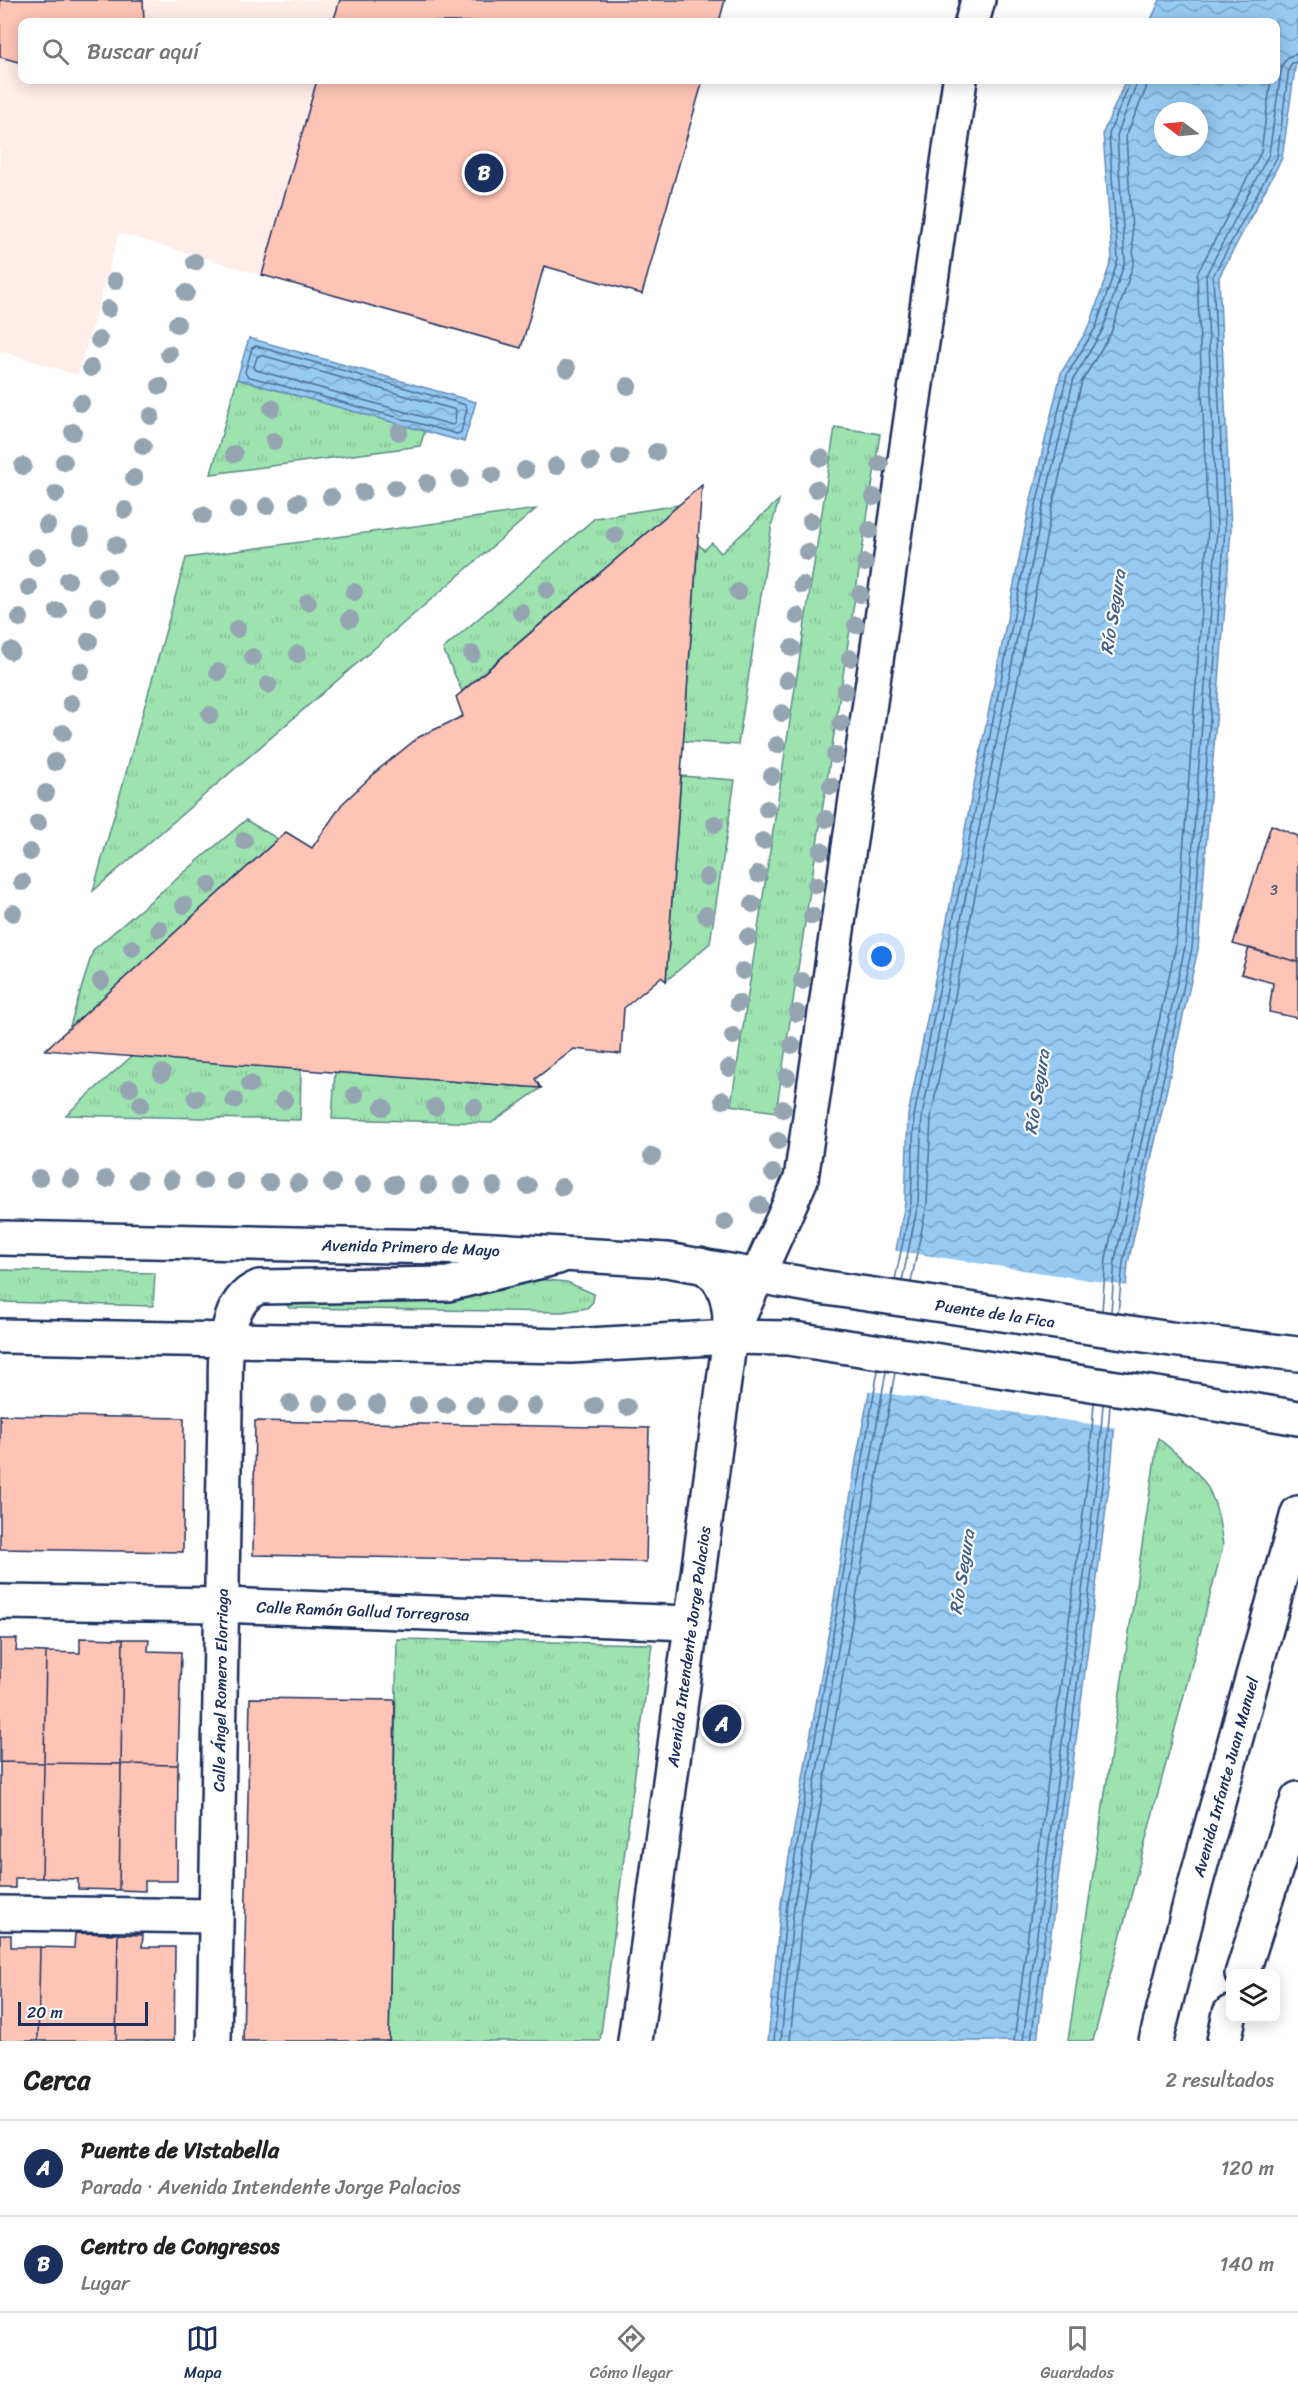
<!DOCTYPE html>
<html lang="es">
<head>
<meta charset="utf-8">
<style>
  body { margin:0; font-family:Sriracha,sans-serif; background:#f6f6f6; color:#222 }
  .controls { position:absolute; right:18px; bottom:18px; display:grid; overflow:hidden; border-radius:12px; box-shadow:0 3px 15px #0003 }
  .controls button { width:54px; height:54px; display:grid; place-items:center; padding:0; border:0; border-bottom:2px solid #e0e0e0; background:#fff; color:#222; font:30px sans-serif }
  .compass { position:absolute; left:1154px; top:102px; width:54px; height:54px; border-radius:50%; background:#fff; box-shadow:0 3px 15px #0003; rotate:286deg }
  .scale { position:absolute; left:18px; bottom:15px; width:130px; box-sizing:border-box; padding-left:6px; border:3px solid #1b2f5e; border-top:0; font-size:16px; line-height:21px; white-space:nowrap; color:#1b2f5e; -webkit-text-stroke:4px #fff; paint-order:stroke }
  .you { position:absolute; left:882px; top:957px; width:21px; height:21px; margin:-15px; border:4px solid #fff; border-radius:50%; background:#1a73e8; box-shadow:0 0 0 9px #1a73e833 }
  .badge { display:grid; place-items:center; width:39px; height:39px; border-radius:50%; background:#1b2f5e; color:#fff; font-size:20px; font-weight:700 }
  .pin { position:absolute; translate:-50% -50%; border:3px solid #fff; box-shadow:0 2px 6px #0006 }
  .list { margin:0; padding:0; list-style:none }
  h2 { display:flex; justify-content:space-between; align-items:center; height:78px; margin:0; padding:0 24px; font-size:26px }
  h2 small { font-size:20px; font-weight:400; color:#767676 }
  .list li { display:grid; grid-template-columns:39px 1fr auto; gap:18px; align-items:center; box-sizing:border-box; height:96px; padding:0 24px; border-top:2px solid #e0e0e0 }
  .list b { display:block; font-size:22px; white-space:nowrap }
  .list p { margin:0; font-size:20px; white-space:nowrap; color:#767676 }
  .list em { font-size:20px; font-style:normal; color:#767676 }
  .icon { flex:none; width:33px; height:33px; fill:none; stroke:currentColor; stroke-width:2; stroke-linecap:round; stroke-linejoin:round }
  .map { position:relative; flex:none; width:1298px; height:2041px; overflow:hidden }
  .search { position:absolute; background:#fff; box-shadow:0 3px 15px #0003; left:18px; right:18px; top:18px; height:66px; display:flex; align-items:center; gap:15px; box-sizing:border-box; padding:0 21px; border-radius:12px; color:#767676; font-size:22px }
  .sheet { height:270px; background:#fff }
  nav { display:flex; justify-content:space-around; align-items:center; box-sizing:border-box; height:84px; border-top:2px solid #e0e0e0; background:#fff; font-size:16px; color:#767676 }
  nav a { display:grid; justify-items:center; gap:3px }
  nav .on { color:#1b2f5e }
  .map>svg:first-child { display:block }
  .built { fill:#ffede9 }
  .grass { fill:url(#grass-tufts); stroke:#5c8987; stroke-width:1.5 }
  .water { fill:url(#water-waves); stroke:#658cb7; stroke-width:1.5; fill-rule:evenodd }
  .pier { fill:#fff }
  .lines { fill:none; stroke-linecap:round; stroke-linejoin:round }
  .shore { stroke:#4c6d9a; stroke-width:1.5 }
  .building { fill:#fec4b6; stroke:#1b2f5e; stroke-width:1.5 }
  .minor-casing { stroke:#1b2f5e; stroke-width:38 }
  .major-casing { stroke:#1b2f5e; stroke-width:38 }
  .minor { stroke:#fff; stroke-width:33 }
  .major { stroke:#fff; stroke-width:33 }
  .tree { fill:#94a5b1 }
  .labels { text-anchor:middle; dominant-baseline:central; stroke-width:4.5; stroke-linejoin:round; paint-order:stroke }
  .number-label { font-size:14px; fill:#545474 }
  .street-label { font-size:16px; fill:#1b2f5e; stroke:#fff }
  .water-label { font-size:18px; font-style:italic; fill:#405e8b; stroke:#fff }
</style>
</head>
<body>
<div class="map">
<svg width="1298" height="2041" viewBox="0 0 1298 2041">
  <defs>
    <pattern id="grass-tufts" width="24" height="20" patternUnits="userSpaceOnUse" patternTransform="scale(1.5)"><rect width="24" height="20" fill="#9de3b0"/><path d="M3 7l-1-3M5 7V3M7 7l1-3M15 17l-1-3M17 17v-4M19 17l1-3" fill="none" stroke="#87c39a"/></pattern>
    <pattern id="water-waves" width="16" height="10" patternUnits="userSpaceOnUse" patternTransform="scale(1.5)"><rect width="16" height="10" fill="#96caf3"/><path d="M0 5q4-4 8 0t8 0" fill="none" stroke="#7aa4c8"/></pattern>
  </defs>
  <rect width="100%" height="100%" fill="#fff"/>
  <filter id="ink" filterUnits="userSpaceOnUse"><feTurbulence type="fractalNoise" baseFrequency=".0167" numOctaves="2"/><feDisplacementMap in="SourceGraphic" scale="12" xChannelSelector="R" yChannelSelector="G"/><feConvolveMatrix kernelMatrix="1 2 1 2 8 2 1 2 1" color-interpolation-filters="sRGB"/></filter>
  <g filter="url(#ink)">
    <path class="built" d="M0,0h340l-7,22h-311v58h295l-55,195 -143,-42 -41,142 -78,-24z"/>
    <path class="grass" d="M237,379l188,52 -5,15 -209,28z
      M835,427l45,7 -104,678 -45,-7z
      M779,500l-7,24 -34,221 -55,-4 15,-197 6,6 8,-7 9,10z
      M679,505l-217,186 -19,-42 152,-131z
      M536,509l-443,382 93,-333z
      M681,776l54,4 -25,163 -44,38z
      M246,820l32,19 -209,190 24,-79z
      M132,1056l169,13 -1,51 -234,-5z
      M335,1072l206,16 -50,35 -159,-4z
      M0,1270l155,3 -2,33 -153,-4z
      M536,1279l31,3 27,12 -1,8 -6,6 -24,4 -274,-4 -4,-6z
      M1158,1438c47,40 57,45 65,108l-130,495h-25z
      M397,1639l255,5 -52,397h-211z"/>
    <path class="water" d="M1160,0h138v48l-16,110 -63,119 12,252 -33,420 -70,314 -17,207 -74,571h-269l13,-138 48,-272 27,-170 49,-258 3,-88 122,-611 31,-131 29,-48 22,-67 -9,-125 23,-53h150v-58h-126zM1163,111h36v36h-36z
      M249,338l227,64 -12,40 -227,-63z"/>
    <path class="pier" d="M892,1250l237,36 -11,142 -253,-38z"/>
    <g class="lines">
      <path class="shore" d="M256,346l210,59 1,4 -6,23 -4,2 -210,-58 -2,-4 7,-24z
        M261,355l195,55 -1,13 -3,2 -196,-55 -2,-3 3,-10z
        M895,1280l16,-77 3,-87 122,-611 31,-130 29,-48 22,-67 -9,-126 22,-54
        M902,1281l16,-77 4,-88 121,-609 31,-129 29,-49 22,-68 -8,-126 21,-55
        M911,1282l16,-78 4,-87 121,-609 30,-127 29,-48 23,-71 -8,-126 20,-47 1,-9
        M1102,1311l4,-53 70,-313 32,-416 -11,-255 64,-122 10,-72
        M1111,1312l4,-52 70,-313 32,-418 -11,-254 63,-121 13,-89 6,-8 10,-3
        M1118,1313l5,-51 69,-314 33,-419 -12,-253 64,-119 12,-89 3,-5 6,-1
        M774,2041l13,-137 91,-534
        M781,2041l13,-136 92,-534
        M790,2041l13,-135 92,-534
        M1014,2041l75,-573 5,-65
        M1023,2041l75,-572 5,-65
        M1031,2041l74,-572 5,-64"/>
    </g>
    <path class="building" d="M0,0h143l1,22h-122v41l-22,-6z
      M340,0h385l-6,22h-386z
      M317,80h386l-61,214 -98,-28 -23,82 -259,-73z
      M702,485l-36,496 -5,-4 -37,31 -3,46 -47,-5 -39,30 6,9 -496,-38 241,-218 26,16 30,-44 37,-35 40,-32 44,-21 -7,-19z
      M1271,825l27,11v126l-65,-18z
      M1249,948l49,14v56l-29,-6 4,-29 -32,-9z
      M0,1415l184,3 -1,134 -183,-3z
      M255,1421l394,7 -3,134 -393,-7z
      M80,1638l43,1 -2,125 -77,-1 2,-111 34,1z
      M0,1639h17l-1,12 30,1 -2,111 -44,-1z
      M123,1639h26l-1,12 33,1 -3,113 -57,-1z
      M250,1698l145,2 -6,341h-146z
      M0,1762l44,1 -2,115h-27v10h-15z
      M44,1763l77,1 -2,126 -41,-1v-10l-36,-1z
      M121,1764l57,1 -1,116h-32v10l-26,-1z
      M75,1933l43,1 -2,107h-78l2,-94 34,1z
      M118,1934l25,1 -1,12h33l-1,94h-58z
      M0,1935h11v12h29l-2,94h-38z"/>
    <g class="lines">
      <defs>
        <g id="minor">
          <path d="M972,22l6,-22"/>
          <path d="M730,1337l71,-158 159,-1099"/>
          <path id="s1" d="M0,1602l221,3 468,18"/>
          <path d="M0,1913l216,3"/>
          <path id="s2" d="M214,2041l11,-630c2,-38 -8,-107 34,-124l189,-3 110,-27"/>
        </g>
        <g id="major">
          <path id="s3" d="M0,1238l441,9 226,13 153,27 351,52 127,15"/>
          <path d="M0,1336l571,10 159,-9 58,1 375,57 135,23"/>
          <path d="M1242,1974l56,-175"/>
          <path id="s4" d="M635,2041l95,-704c1,-28 -1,-59 -30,-72"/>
          <path id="s5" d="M1156,2041l35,-141 107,-387"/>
          <path d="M1224,2041l6,-28"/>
        </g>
      </defs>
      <use href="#minor" class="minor-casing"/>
      <use href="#major" class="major-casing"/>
      <use href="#minor" class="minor"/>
      <use href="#major" class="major"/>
    </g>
    <g class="tree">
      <circle cx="195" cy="262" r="9"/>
      <circle cx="115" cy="281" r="9"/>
      <circle cx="186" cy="293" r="9"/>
      <circle cx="108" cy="309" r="9"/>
      <circle cx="177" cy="324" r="9"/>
      <circle cx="99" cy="340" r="9"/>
      <circle cx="169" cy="354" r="9"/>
      <circle cx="91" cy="368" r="9"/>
      <circle cx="567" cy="369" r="9"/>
      <circle cx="160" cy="386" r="9"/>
      <circle cx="628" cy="386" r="9"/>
      <circle cx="81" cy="403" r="9"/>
      <circle cx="272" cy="408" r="9"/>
      <circle cx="151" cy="416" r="9"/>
      <circle cx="73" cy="432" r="9"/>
      <circle cx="399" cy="432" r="9"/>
      <circle cx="274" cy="441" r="9"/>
      <circle cx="143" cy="446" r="9"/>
      <circle cx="656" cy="452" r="9"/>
      <circle cx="234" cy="454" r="9"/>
      <circle cx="620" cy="457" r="9"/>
      <circle cx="821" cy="458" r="9"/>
      <circle cx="591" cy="461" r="9"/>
      <circle cx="64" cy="462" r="9"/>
      <circle cx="880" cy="464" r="9"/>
      <circle cx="23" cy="466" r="9"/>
      <circle cx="556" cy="466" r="9"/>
      <circle cx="525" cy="470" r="9"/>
      <circle cx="492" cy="475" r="9"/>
      <circle cx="134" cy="478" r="9"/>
      <circle cx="460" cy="479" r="9"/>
      <circle cx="427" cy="483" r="9"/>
      <circle cx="395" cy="488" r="9"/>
      <circle cx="816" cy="489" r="9"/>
      <circle cx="363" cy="492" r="9"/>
      <circle cx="56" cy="494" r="9"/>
      <circle cx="331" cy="497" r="9"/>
      <circle cx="874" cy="497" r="9"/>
      <circle cx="298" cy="502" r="9"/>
      <circle cx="267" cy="506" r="9"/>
      <circle cx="125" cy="510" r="9"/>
      <circle cx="238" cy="510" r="9"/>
      <circle cx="203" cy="515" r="9"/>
      <circle cx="811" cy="521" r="9"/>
      <circle cx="47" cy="525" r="9"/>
      <circle cx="870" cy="530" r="9"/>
      <circle cx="615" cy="535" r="9"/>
      <circle cx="81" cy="536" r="9"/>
      <circle cx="116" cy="545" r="9"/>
      <circle cx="807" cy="552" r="9"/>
      <circle cx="37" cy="557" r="9"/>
      <circle cx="865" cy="563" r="9"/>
      <circle cx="107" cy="576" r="9"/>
      <circle cx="68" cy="580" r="9"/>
      <circle cx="802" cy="585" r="9"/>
      <circle cx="29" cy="588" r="9"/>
      <circle cx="547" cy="590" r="9"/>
      <circle cx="354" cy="592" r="9"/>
      <circle cx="738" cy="592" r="9"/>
      <circle cx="860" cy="594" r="9"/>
      <circle cx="308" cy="602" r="9"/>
      <circle cx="98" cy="607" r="9"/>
      <circle cx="58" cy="611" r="9"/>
      <circle cx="521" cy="612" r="9"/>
      <circle cx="797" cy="616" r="9"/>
      <circle cx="20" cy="618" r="9"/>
      <circle cx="350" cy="619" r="9"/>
      <circle cx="856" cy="625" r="9"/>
      <circle cx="237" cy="629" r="9"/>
      <circle cx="89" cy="641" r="9"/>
      <circle cx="792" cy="648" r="9"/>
      <circle cx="11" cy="651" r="9"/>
      <circle cx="298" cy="654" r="9"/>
      <circle cx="472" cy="654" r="9"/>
      <circle cx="253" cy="657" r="9"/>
      <circle cx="850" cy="658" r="9"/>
      <circle cx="81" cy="671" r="9"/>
      <circle cx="218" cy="672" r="9"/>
      <circle cx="787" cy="680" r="9"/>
      <circle cx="268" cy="685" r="9"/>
      <circle cx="845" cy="691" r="9"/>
      <circle cx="71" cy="703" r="9"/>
      <circle cx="782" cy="713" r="9"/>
      <circle cx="210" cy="715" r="9"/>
      <circle cx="841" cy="723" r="9"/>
      <circle cx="63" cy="733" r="9"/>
      <circle cx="777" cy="745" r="9"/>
      <circle cx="835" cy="755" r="9"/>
      <circle cx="55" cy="762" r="9"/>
      <circle cx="772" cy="776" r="9"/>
      <circle cx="831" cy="786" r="9"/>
      <circle cx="46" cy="793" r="9"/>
      <circle cx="767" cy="809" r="9"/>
      <circle cx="826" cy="819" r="9"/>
      <circle cx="38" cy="823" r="9"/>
      <circle cx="715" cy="824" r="9"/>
      <circle cx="244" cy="841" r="9"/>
      <circle cx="763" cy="841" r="9"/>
      <circle cx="821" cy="851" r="9"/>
      <circle cx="30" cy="852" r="9"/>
      <circle cx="758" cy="874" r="9"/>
      <circle cx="707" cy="877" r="9"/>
      <circle cx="22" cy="882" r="9"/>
      <circle cx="209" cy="885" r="9"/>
      <circle cx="816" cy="885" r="9"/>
      <circle cx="753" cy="904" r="9"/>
      <circle cx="184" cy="905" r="9"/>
      <circle cx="13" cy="913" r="9"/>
      <circle cx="706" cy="915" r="9"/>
      <circle cx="812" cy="916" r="9"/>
      <circle cx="159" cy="929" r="9"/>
      <circle cx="748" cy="937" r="9"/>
      <circle cx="132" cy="948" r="9"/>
      <circle cx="743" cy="971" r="9"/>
      <circle cx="101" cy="981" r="9"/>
      <circle cx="802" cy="981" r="9"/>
      <circle cx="738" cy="1003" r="9"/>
      <circle cx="797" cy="1013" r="9"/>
      <circle cx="733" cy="1036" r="9"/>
      <circle cx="792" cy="1045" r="9"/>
      <circle cx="729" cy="1068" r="9"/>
      <circle cx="162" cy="1073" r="9"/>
      <circle cx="787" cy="1077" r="9"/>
      <circle cx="250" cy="1084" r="9"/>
      <circle cx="130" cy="1088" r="9"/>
      <circle cx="355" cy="1095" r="9"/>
      <circle cx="196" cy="1098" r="9"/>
      <circle cx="234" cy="1100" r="9"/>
      <circle cx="284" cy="1100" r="9"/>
      <circle cx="723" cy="1100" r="9"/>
      <circle cx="141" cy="1104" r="9"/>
      <circle cx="383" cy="1107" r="9"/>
      <circle cx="435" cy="1107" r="9"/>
      <circle cx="474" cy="1107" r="9"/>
      <circle cx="783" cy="1109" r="9"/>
      <circle cx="778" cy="1141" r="9"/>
      <circle cx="652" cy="1156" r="9"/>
      <circle cx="773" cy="1173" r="9"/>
      <circle cx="39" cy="1178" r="9"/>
      <circle cx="71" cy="1179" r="9"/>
      <circle cx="106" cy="1179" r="9"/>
      <circle cx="138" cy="1180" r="9"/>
      <circle cx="171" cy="1180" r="9"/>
      <circle cx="203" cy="1181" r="9"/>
      <circle cx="235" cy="1181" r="9"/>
      <circle cx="269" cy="1182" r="9"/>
      <circle cx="298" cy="1183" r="9"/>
      <circle cx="332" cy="1183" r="9"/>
      <circle cx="363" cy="1184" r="9"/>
      <circle cx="394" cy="1184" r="9"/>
      <circle cx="428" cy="1185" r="9"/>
      <circle cx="462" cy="1185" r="9"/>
      <circle cx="494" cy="1186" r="9"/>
      <circle cx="528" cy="1186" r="9"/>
      <circle cx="562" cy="1187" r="9"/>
      <circle cx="759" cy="1205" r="9"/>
      <circle cx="725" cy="1222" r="9"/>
      <circle cx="290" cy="1403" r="9"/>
      <circle cx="320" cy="1403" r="9"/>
      <circle cx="349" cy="1404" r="9"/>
      <circle cx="377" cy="1404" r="9"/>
      <circle cx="418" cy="1405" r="9"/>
      <circle cx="446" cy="1405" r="9"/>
      <circle cx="475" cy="1405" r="9"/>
      <circle cx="505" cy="1405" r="9"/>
      <circle cx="534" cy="1406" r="9"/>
      <circle cx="595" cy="1406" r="9"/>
      <circle cx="627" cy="1407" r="9"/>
    </g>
  </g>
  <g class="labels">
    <g class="number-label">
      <text x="1274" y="890">3</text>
    </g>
    <g class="street-label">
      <text stroke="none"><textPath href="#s3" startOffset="411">Avenida Primero de Mayo</textPath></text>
      <text stroke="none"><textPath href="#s3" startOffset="1000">Puente de la Fica</textPath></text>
      <text stroke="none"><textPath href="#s1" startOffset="363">Calle Ramón Gallud Torregrosa</textPath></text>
      <text stroke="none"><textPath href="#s4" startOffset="398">Avenida Intendente Jorge Palacios</textPath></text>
      <text stroke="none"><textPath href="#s2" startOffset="351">Calle Ángel Romero Elorriaga</textPath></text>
      <text stroke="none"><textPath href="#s5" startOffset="273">Avenida Infante Juan Manuel</textPath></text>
    </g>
    <g class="water-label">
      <text transform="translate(1113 612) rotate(-81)">Río Segura</text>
      <text transform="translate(1037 1092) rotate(-81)">Río Segura</text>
      <text transform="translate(962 1572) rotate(-81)">Río Segura</text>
    </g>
  </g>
</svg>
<div class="controls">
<button><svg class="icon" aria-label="layers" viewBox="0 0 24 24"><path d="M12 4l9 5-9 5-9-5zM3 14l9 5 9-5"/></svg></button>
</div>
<svg class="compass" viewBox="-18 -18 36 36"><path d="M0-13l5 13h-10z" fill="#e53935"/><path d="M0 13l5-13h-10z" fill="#767676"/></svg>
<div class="scale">20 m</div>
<div class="you"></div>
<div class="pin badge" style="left:722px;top:1724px">A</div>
<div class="pin badge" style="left:484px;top:173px">B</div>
<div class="search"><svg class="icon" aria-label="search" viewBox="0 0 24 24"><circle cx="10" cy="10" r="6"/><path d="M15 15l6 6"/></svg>Buscar aquí</div>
</div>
<section class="sheet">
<h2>Cerca<small>2 resultados</small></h2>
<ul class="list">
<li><span class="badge">A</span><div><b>Puente de Vistabella</b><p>Parada · Avenida Intendente Jorge Palacios</p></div><em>120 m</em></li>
<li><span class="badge">B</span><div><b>Centro de Congresos</b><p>Lugar</p></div><em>140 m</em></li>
</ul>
</section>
<nav>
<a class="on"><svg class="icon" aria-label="map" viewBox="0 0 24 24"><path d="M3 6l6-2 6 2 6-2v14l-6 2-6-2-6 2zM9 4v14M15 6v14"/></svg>Mapa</a>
<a><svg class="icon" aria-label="directions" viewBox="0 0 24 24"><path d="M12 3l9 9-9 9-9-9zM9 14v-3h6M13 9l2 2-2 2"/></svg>Cómo llegar</a>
<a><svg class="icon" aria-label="saved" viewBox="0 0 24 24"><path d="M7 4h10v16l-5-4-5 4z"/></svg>Guardados</a>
</nav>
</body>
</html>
